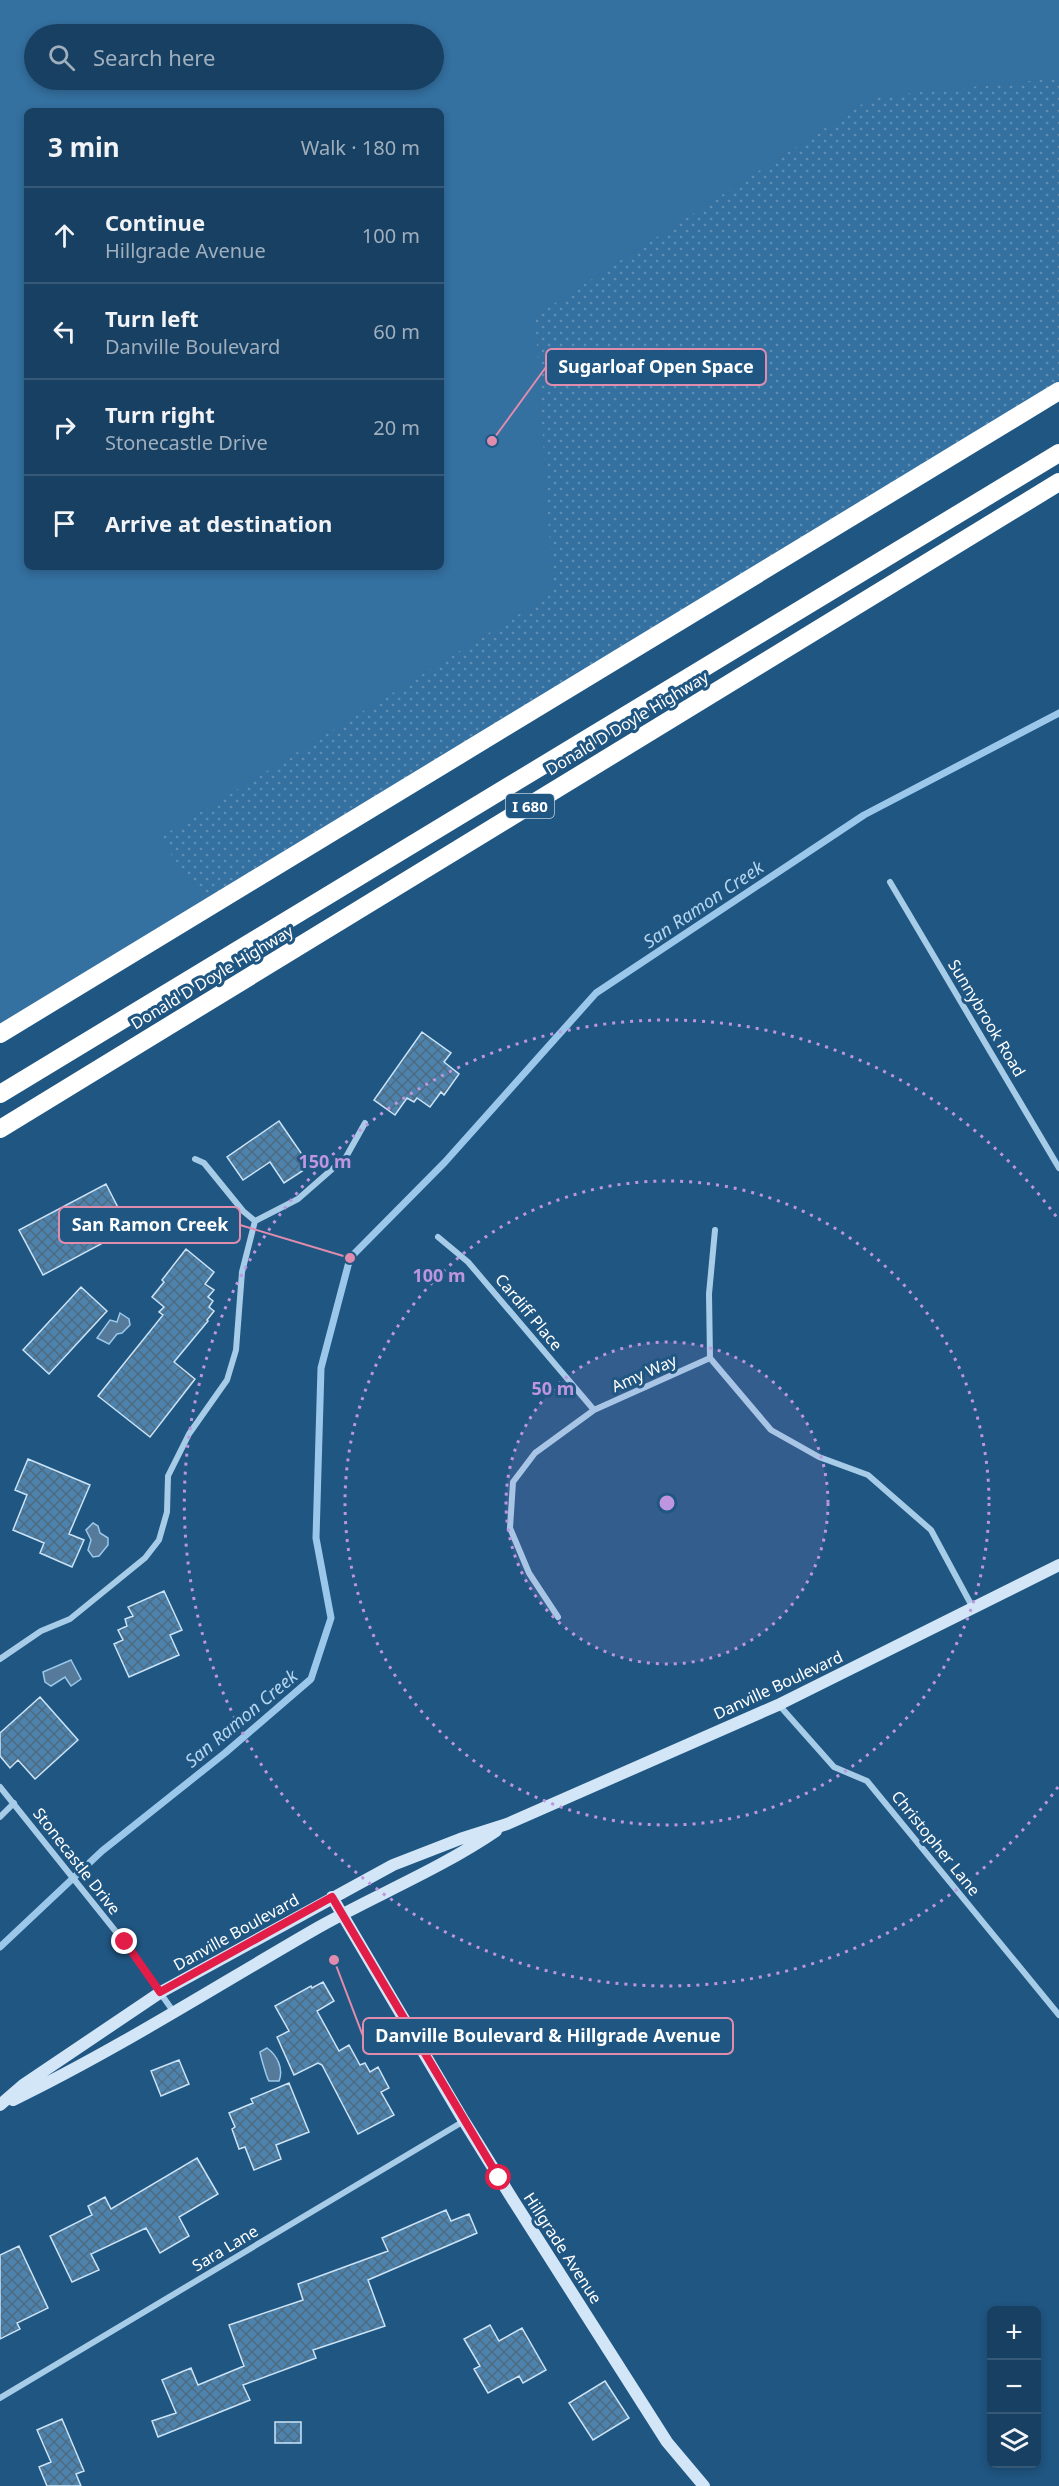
<!DOCTYPE html>
<html lang="en">
<head>
<meta charset="utf-8">
<style>
  body { margin:0; font-family:"Noto Sans",sans-serif; background:#214768; color:#f1f3f6 }
  .controls { position:absolute; right:18px; bottom:18px; display:grid; overflow:hidden; border-radius:9px; box-shadow:0 3px 9px #0003 }
  .controls button { width:54px; height:54px; display:grid; place-items:center; padding:0; border:0; border-bottom:2px solid #365977; background:#184062; color:#f1f3f6; font:30px sans-serif }
  .stop { position:absolute; width:18px; height:18px; margin:-14px; border:4px solid #e11d48; border-radius:50%; background:#fff }
  .stop.end { background:#e11d48; border-color:#fff; box-shadow:0 2px 6px #0008 }
  .list { margin:0; padding:0; list-style:none }
  h2 { display:flex; justify-content:space-between; align-items:center; height:78px; margin:0; padding:0 24px; font-size:26px }
  h2 small { font-size:20px; font-weight:400; color:#9fafbe }
  .list li { display:grid; grid-template-columns:39px 1fr auto; gap:18px; align-items:center; box-sizing:border-box; height:96px; padding:0 24px; border-top:2px solid #365977 }
  .list b { display:block; font-size:22px; white-space:nowrap }
  .list p { margin:0; font-size:20px; white-space:nowrap; color:#9fafbe }
  .list em { font-size:20px; font-style:normal; color:#9fafbe }
  .icon { flex:none; width:33px; height:33px; fill:none; stroke:currentColor; stroke-width:2; stroke-linecap:round; stroke-linejoin:round }
  .map { position:relative; flex:none; width:1059px; height:2486px; overflow:hidden }
  .search { position:absolute; background:#184062; box-shadow:0 3px 9px #0003; left:24px; top:24px; width:420px; height:66px; display:flex; align-items:center; gap:15px; box-sizing:border-box; padding:0 21px; border-radius:33px; color:#9fafbe; font-size:22px }
  .panel { position:absolute; background:#184062; box-shadow:0 3px 9px #0003; left:24px; top:108px; width:420px; height:462px; border-radius:9px }
  .map>svg:first-child { display:block }
  .grass { fill:url(#grass-dots); fill-rule:evenodd }
  .green { fill:#3470a0; fill-rule:evenodd }
  .water { fill:#557a9a; stroke:#9bc8ea; stroke-width:1.5 }
  .lines { fill:none; stroke-linecap:round; stroke-linejoin:round }
  .stream { stroke:#9bc8ea; stroke-width:7 }
  .building { fill:url(#building-cross-hatch); stroke:#cbe3f6; stroke-width:1.5 }
  .street { stroke:#a7cce8; stroke-width:6 }
  .secondary { stroke:#d2e6f7; stroke-width:12 }
  .highway { stroke:#fff; stroke-width:18 }
  .route { stroke:#e11d48; stroke-width:8 }
  .ring { fill:none; stroke:#bd96df; stroke-width:3; stroke-dasharray:3 6 }
  .labels { text-anchor:middle; dominant-baseline:central; stroke-width:6; stroke-linejoin:round; paint-order:stroke }
  .shield { fill:#205682; stroke:#bcccda; stroke-width:1.5 }
  .shield-label { font-size:15px; font-weight:bold; fill:#fff }
  .street-label { font-size:16px; fill:#fff; stroke:#205682 }
  .water-label { font-size:18px; font-style:italic; fill:#b3d5f0; stroke:#205682 }
  .centre { fill:#bd96df; stroke:#205682; stroke-width:3 }
  .ring-label { font-size:18px; text-anchor:middle; font-weight:bold; fill:#bd96df; stroke:#205682; stroke-width:6; stroke-linejoin:round; paint-order:stroke }
  .leader { fill:none; stroke:#e08cad; stroke-width:2 }
  .callout-dot { fill:#e08cad; stroke:#205682; stroke-width:2 }
  .callout { fill:#205682; stroke:#e08cad; stroke-width:2 }
  .callout-label { font-size:18px; text-anchor:middle; font-weight:bold; fill:#fff }
</style>
</head>
<body>
<div class="map">
<svg width="1059" height="2486" viewBox="0 0 1059 2486">
  <defs>
    <pattern id="grass-dots" width="8" height="8" patternUnits="userSpaceOnUse" patternTransform="scale(1.5)"><rect width="8" height="8" fill="#3470a0"/><path d="M2 2h.1M6 6h.1" fill="none" stroke="#5d8db3" stroke-width="1.8" stroke-linecap="round"/></pattern>
    <pattern id="building-cross-hatch" width="8" height="8" patternUnits="userSpaceOnUse" patternTransform="scale(1.5)"><rect width="8" height="8" fill="#4d82ad"/><path d="M0 0l8 8M0 8l8-8" fill="none" stroke="#4d6a81"/></pattern>
  </defs>
  <rect width="100%" height="100%" fill="#205682"/>
  <path class="grass" d="M0,0h1059v391l-1059,643zM34,34h400v46h-400zM27,111h414v456h-414z"/>
  <path class="green" d="M0,0h1059v78l-186,19 -338,219 18,277 -394,245 51,69 -210,128zM34,34h400v46h-400zM27,111h414v456h-414z"/>
  <path class="water" d="M120,1313l9,6 1,6 -8,8 -5,1 -8,10 -12,-6 13,-18 7,2z
    M93,1523l5,3 2,7 8,5v7l-9,11 -6,1 -5,-7 3,-10 -5,-10z
    M71,1660l10,19 -10,7 -6,-9 -14,9 -6,-4 -2,-10z
    M267,2048c10,7 17,21 12,33h-10c-2,-2 -9,-27 -9,-29z"/>
  <g class="lines">
    <path class="stream" d="M0,1947l102,-96 123,-98 86,-74 20,-61 -15,-80 5,-170 29,-110 95,-96 151,-169 268,-178 195,-102"/>
  </g>
  <path class="building" d="M422,1032l29,21 -7,9 15,12 -15,21 -3,-3 -11,15 -13,-9 -3,4 -7,-4 -12,17 -21,-15z
    M279,1121l31,45 -26,17 -14,-21 -27,18 -16,-23z
    M106,1184l23,45 -86,46 -24,-45z
    M186,1249l28,23 -9,12 9,6 -6,7 5,4 -4,6 5,4 -7,9 1,1 -34,41 21,17 -45,58 -52,-41 65,-81 -4,-3 5,-5 -12,-10 12,-15 -2,-2z
    M81,1287l26,24 -58,63 -26,-24z
    M28,1459l62,26 -21,49 15,6 -12,27 -32,-14 4,-10 -31,-13 14,-35 -12,-5z
    M164,1591l18,39 -12,5 9,20 -50,22 -15,-33 9,-4 -5,-10 9,-4 -2,-7 8,-3 -5,-9z
    M40,1697l38,43 -43,39 -17,-19 -8,8 -10,-12v-23z
    M323,1982l11,19 -17,10 22,40 10,-6 11,20 5,-2 5,9 8,-5 11,21 -8,4 13,23 -36,19 -36,-69 -4,-2 -24,12 -17,-38 12,-6 -14,-25 36,-20 1,2z
    M179,2060l10,24 -28,12 -10,-25z
    M289,2083l20,49 -33,13 5,14 -27,11 -9,-23 -6,2 -7,-20 3,-2 -6,-14 24,-10 -2,-4z
    M197,2158l21,36 -39,23 10,19 -29,17 -14,-25 -55,26 8,16 -27,12 -22,-46 42,-21 -4,-9 17,-9 6,12z
    M446,2210l5,11 18,-7 8,19 -109,47 17,46 -72,24 3,8 -73,27 7,15 -92,37 -6,-16 24,-8 -14,-33 29,-12 7,17 46,-19 -15,-41 74,-25 -5,-16 90,-33 -6,-13z
    M19,2246l29,62 -31,15 3,6 -20,10v-84z
    M490,2325l9,16 23,-13 24,42 -23,13 -4,-7 -31,17 -14,-24 6,-3 -16,-27z
    M605,2381l24,37 -36,22 -24,-37z
    M62,2419l22,52 -8,3 5,12h-34l-8,-19 12,-5 -14,-32z
    M275,2422h26v21h-26z"/>
  <g class="lines">
    <path class="street" d="M890,882l169,286
      M195,1159l9,4 39,48 12,10
      M715,1230l-6,64 1,64 61,72 48,27 49,18 63,55 42,78
      M438,1237l30,25 126,148
      M558,1617l-29,-44 -19,-45 3,-46 22,-29 59,-43 116,-52
      M0,1659l41,-28 29,-12 75,-61 14,-18 8,-28 1,-36 21,-42 38,-54 9,-30 6,-78 13,-51 43,-22 48,-42 19,-34
      M779,1705l55,62 33,14 192,234
      M0,1787l125,156 48,68
      M0,1817l14,-14
      M0,2398l464,-277"/>
    <path class="secondary" d="M332,1897l132,224 49,79 154,242 37,44
      M13,2100c105,-51 205,-115 306,-173 59,-33 121,-58 177,-96
      M0,2105l23,-20 138,-93 232,-127 67,-26 47,-15 271,-119 281,-140"/>
    <path class="highway" d="M0,1034l1059,-643
      M0,1094l1059,-641
      M0,1129l1059,-647"/>
  </g>
  <g class="lines">
    <path class="route" d="M125,1942l35,50 172,-95 167,281"/>
  </g>
  <circle cx="667" cy="1503" r="161" fill="#bd96df" fill-opacity=".12"/>
  <g class="ring">
    <circle cx="667" cy="1503" r="161"/>
    <circle cx="667" cy="1503" r="322"/>
    <path d="M1058 1787A483 483 0 1 1 1058 1219"/>
  </g>
  <g class="labels">
    <rect class="shield" x="506" y="794" width="48" height="24" rx="4.5"/>
    <g class="shield-label">
      <text x="530" y="806">I 680</text>
    </g>
    <g class="street-label">
      <text transform="translate(627 723) rotate(-31)">Donald D Doyle Highway</text>
      <text transform="translate(212 977) rotate(-31)">Donald D Doyle Highway</text>
      <text transform="translate(987 1018) rotate(59)">Sunnybrook Road</text>
      <text transform="translate(529 1312) rotate(50)">Cardiff Place</text>
      <text transform="translate(644 1373) rotate(-24)">Amy Way</text>
      <text transform="translate(778 1685) rotate(-25)">Danville Boulevard</text>
      <text transform="translate(936 1843) rotate(51)">Christopher Lane</text>
      <text transform="translate(77 1861) rotate(52)">Stonecastle Drive</text>
      <text transform="translate(236 1932) rotate(-29)">Danville Boulevard</text>
      <text transform="translate(225 2248) rotate(-31)">Sara Lane</text>
      <text transform="translate(563 2248) rotate(57)">Hillgrade Avenue</text>
    </g>
    <g class="water-label">
      <text transform="translate(703 904) rotate(-34)">San Ramon Creek</text>
      <text transform="translate(241 1718) rotate(-40)">San Ramon Creek</text>
    </g>
  </g>
  <circle cx="667" cy="1503" r="9" class="centre"/>
  <g class="ring-label">
    <text x="325" y="1168">150 m</text>
    <text x="439" y="1282">100 m</text>
    <text x="553" y="1395">50 m</text>
  </g>
  <path class="leader" d="M492 441L546 367M350 1258L240 1225M334 1960L363 2036"/>
  <g class="callout-dot">
    <circle cx="492" cy="441" r="6"/>
    <circle cx="350" cy="1258" r="6"/>
    <circle cx="334" cy="1960" r="6"/>
  </g>
  <g class="callout">
    <rect x="546" y="349" width="220" height="36" rx="6"/>
    <rect x="59" y="1207" width="181" height="36" rx="6"/>
    <rect x="363" y="2018" width="370" height="36" rx="6"/>
  </g>
  <g class="callout-label">
    <text x="656" y="373">Sugarloaf Open Space</text>
    <text x="150" y="1231">San Ramon Creek</text>
    <text x="548" y="2042">Danville Boulevard &amp; Hillgrade Avenue</text>
  </g>
</svg>
<div class="controls">
<button>+</button>
<button>−</button>
<button><svg class="icon" aria-label="layers" viewBox="0 0 24 24"><path d="M12 4l9 5-9 5-9-5zM3 14l9 5 9-5"/></svg></button>
</div>
<div class="stop" style="left:499px;top:2178px"></div>
<div class="stop end" style="left:125px;top:1942px"></div>
<div class="search"><svg class="icon" aria-label="search" viewBox="0 0 24 24"><circle cx="10" cy="10" r="6"/><path d="M15 15l6 6"/></svg>Search here</div>
<section class="panel">
<h2>3 min<small>Walk · 180 m</small></h2>
<ul class="list">
<li><svg class="icon" aria-label="ahead" viewBox="0 0 24 24"><path d="M12 20V5M6 11l6-6 6 6"/></svg><div><b>Continue</b><p>Hillgrade Avenue</p></div><em>100 m</em></li>
<li><svg class="icon" aria-label="left" viewBox="0 0 24 24"><path d="M17 20v-9H6M10 6l-5 5 5 5"/></svg><div><b>Turn left</b><p>Danville Boulevard</p></div><em>60 m</em></li>
<li><svg class="icon" aria-label="right" viewBox="0 0 24 24"><path d="M7 20v-9h11M14 6l5 5-5 5"/></svg><div><b>Turn right</b><p>Stonecastle Drive</p></div><em>20 m</em></li>
<li><svg class="icon" aria-label="arrive" viewBox="0 0 24 24"><path d="M6 21V4h12l-3 4 3 4H6"/></svg><div><b>Arrive at destination</b></div></li>
</ul>
</section>
</div>
</body>
</html>
